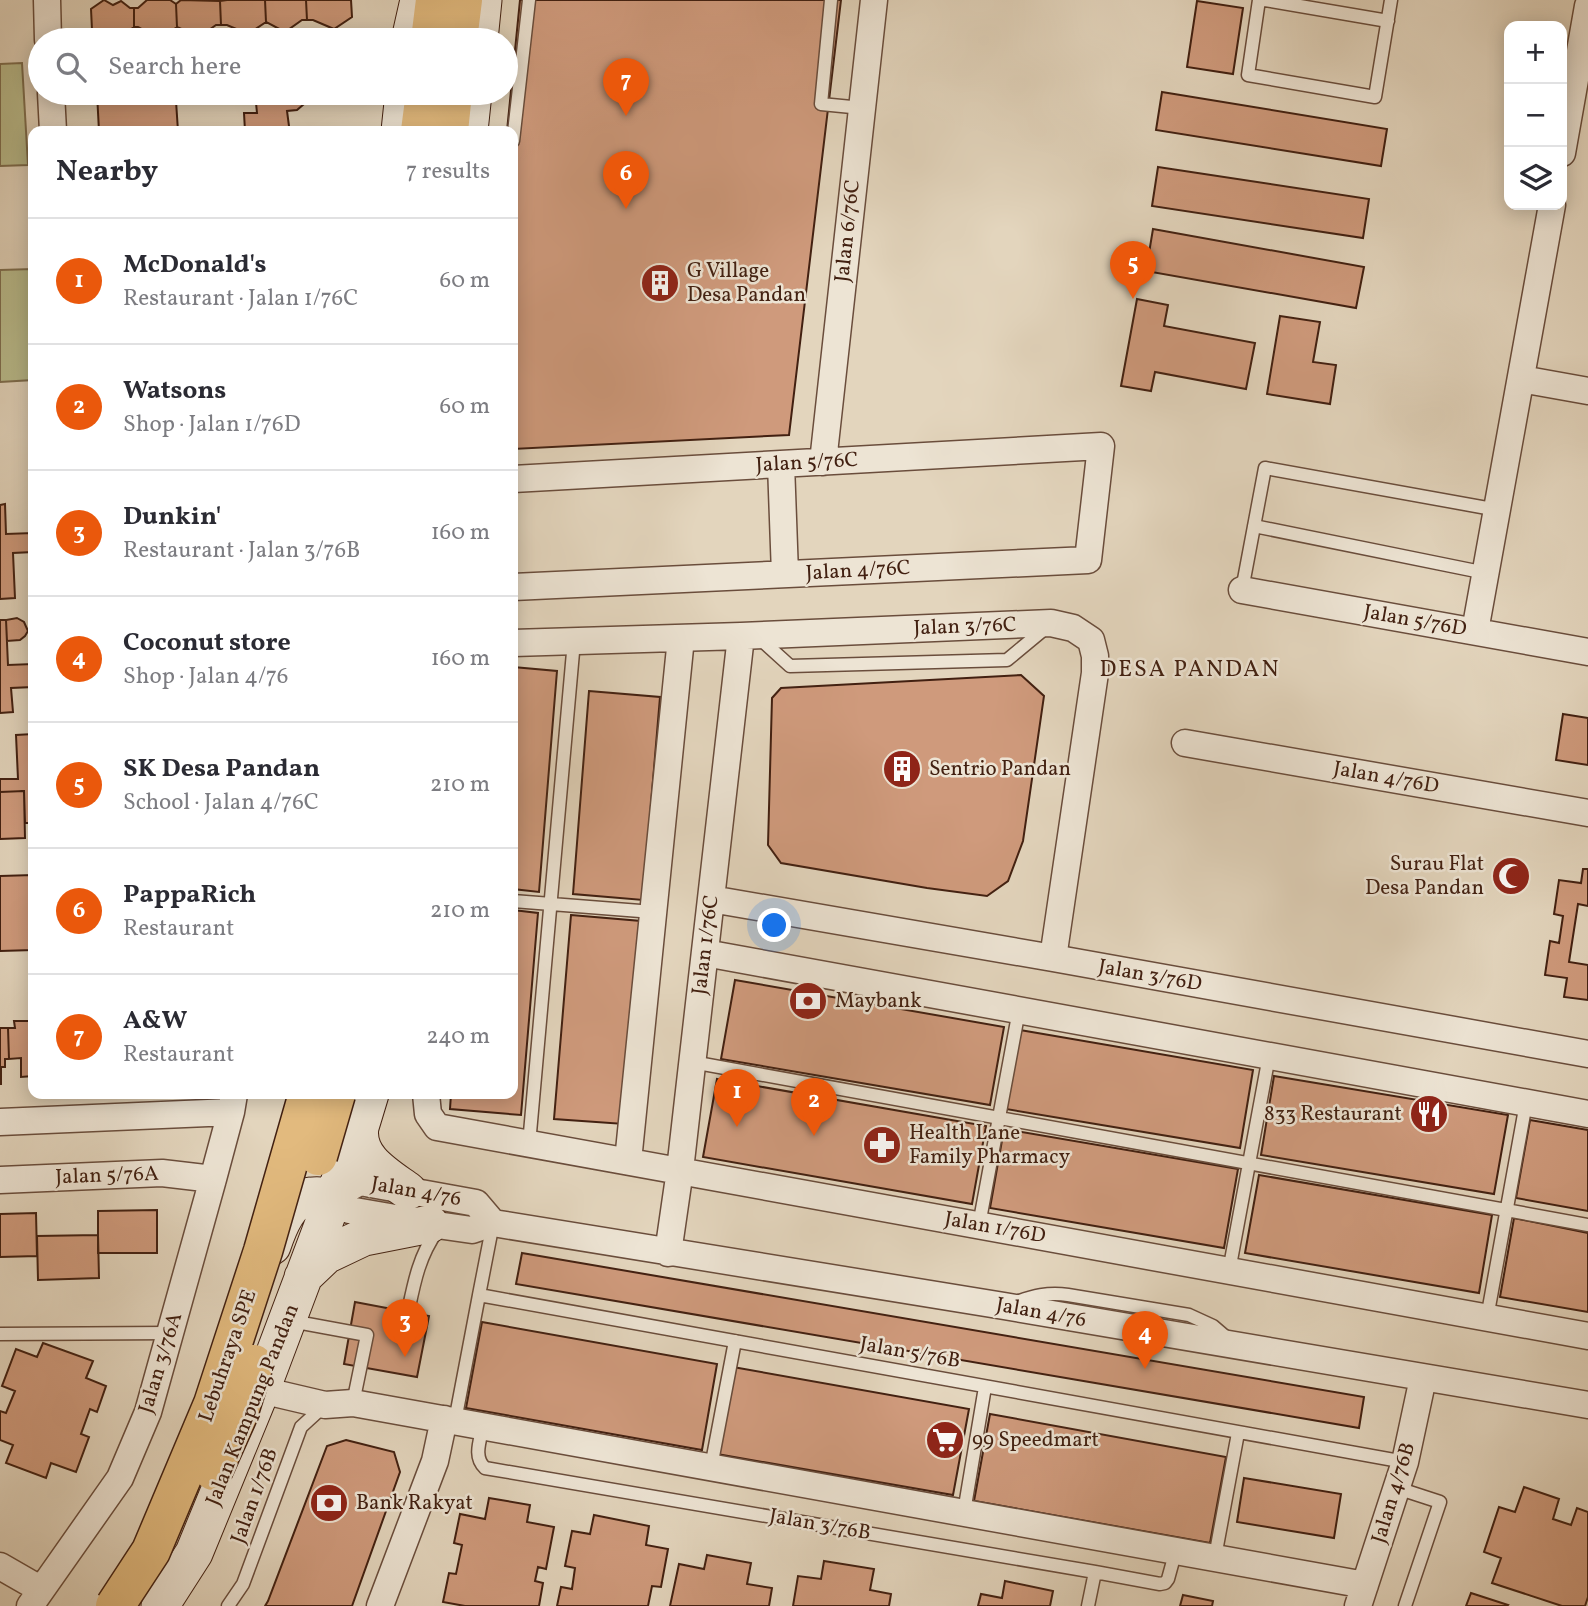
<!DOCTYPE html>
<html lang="en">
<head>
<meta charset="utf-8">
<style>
  body { margin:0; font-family:Vollkorn,serif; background:#f2f2f3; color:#2b2b33 }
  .controls { position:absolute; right:21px; top:21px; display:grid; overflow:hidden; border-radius:14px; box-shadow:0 4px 18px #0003 }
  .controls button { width:63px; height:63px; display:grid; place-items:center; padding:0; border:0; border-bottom:2px solid #e1e1e2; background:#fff; color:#2b2b33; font:35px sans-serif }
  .you { position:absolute; left:775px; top:926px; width:24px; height:24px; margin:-18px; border:5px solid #fff; border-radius:50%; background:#1a73e8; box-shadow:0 0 0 10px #1a73e833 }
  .badge { display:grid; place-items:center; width:46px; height:46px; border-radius:50%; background:#ea580c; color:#fff; font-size:23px; font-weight:700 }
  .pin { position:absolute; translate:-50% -58px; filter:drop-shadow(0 2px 4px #0008) }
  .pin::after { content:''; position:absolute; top:37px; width:24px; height:21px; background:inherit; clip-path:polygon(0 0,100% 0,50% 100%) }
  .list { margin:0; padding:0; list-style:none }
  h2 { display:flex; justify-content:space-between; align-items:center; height:91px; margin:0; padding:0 28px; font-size:30px }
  h2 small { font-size:23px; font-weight:400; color:#7c7c81 }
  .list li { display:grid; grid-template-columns:46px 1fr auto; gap:21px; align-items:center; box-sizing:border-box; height:126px; padding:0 28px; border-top:2px solid #e1e1e2 }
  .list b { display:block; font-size:26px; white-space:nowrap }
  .list p { margin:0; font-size:23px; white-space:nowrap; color:#7c7c81 }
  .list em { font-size:23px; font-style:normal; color:#7c7c81 }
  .icon { flex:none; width:38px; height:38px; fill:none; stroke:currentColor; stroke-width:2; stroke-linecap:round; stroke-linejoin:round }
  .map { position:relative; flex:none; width:1588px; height:1606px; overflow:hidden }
  .search { position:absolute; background:#fff; box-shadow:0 4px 18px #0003; left:28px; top:28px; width:490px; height:77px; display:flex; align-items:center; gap:18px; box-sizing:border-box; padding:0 24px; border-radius:38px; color:#7c7c81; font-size:26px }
  .panel { position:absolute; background:#fff; box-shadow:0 4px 18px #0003; left:28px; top:126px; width:490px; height:973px; border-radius:14px }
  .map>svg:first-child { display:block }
  .green { fill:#b9bc8d; stroke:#7e6e4f; stroke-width:2 }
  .building { fill:#cf9a7c; stroke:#422011; stroke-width:2 }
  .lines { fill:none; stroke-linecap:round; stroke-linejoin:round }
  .lane-casing { stroke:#6a4d3c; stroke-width:15 }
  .street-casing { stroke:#6a4d3c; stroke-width:29 }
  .secondary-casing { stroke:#422011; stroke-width:39 }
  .highway-casing { stroke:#422011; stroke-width:41 }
  .lane { stroke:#ede4d4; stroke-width:12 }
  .street { stroke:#ede4d4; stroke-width:26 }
  .secondary { stroke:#ede4d4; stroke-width:37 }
  .highway { stroke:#e2ba7e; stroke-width:38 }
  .highway-bridge-casing { stroke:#422011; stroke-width:41; stroke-linecap:butt }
  .highway-bridge { stroke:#e2ba7e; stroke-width:38 }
  .labels { text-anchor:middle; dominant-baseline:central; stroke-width:5; stroke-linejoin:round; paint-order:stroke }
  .street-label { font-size:21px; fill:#422011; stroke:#ede4d4 }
  .poi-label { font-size:21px; fill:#422011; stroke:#ede4d4; text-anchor:start }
  .neighbourhood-label { font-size:23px; letter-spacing:2px; fill:#422011; stroke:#ede4d4 }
</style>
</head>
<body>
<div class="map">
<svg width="1588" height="1606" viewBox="0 0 1588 1606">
  <rect width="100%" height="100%" fill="#e3d5bd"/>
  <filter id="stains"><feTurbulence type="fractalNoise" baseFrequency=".00286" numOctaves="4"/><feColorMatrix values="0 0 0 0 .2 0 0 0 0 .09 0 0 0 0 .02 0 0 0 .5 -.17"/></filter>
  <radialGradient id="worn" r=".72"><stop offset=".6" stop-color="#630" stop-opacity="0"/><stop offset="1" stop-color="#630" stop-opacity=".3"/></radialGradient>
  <path class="green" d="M22,63l6,102 -28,1v-102z
    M33,269v111l-33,2v-112z"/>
  <path class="building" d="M104,0l9,5 8,-4 9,7h4v19l-19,13h-4l-19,-10 -1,-21z
    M147,0h23l6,4 1,23 -17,12 -22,-12h-4v-19h4z
    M181,0l39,1 1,24h-5l-17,12 -22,-10 -1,-23z
    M227,0h38l1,22 -18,12 -21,-9h-6l-1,-24z
    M265,0h41l1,20h-5l-17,12 -19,-10z
    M306,0h45l1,17 -18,12 -21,-9h-6z
    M520,0h321l-52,435 -276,14v-318h-6z
    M1197,1l46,7 -10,66 -46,-7z
    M1162,92l225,37 -6,37 -225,-36z
    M97,93h50l1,10 28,-2 2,30h-79z
    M255,93h49v11l-7,6 -10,1 2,15 -4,5h-40l-1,-18h13z
    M1158,167l211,32 -6,39 -211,-32z
    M1153,229l211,38 -8,41 -210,-37z
    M1137,299l31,6 -4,21 91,17 -9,46 -91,-17 -4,19 -30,-5z
    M1280,316l40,6 -7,40 23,3 -6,39 -63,-10z
    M5,504l1,30 27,-1v19l-20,1 2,45 -15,1v-94z
    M17,618l7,4 4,9 -3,5 -5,4 -13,1 -1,-21z
    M0,620h6l2,45 25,-1v23l-22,1 2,24 -13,1z
    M513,667l44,4 -18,221 -26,-3z
    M1021,675l23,21 -21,145 -15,40 -21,15 -60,-8 -146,-25 -13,-18 4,-147 9,-10z
    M589,691l71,6 -17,203 -70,-6z
    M1563,714l25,4v47l-32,-5z
    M33,734v89h-8l-1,-32 -24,1v-13h18l-2,-44z
    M24,791l1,47 -25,1v-47z
    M1583,869h5v37l-10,-2 -9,58 19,3v35l-24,-3 3,-19 -22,-3 5,-34 9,2 4,-27 -9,-2 5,-34 22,3z
    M33,875v75l-33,1v-75z
    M513,910l25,3 -17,202 -71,-6 1,-15h62z
    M571,915l70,6 -17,203 -70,-5z
    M735,980l269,47 -14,78 -269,-46z
    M14,1021h17l1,5h1v50l-12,1v-19l-12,1 -1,-31h7z
    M0,1028h8l1,31h-4v8h-4v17h-1z
    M1020,1030l233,40 -13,78 -234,-39z
    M1274,1076l234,39 -14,79 -233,-39z
    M717,1079l269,47 -14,78 -269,-47z
    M1530,1120l58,10v81l-72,-13z
    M1004,1129l234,40 -14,79 -234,-40z
    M1259,1175l233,40 -13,78 -234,-40z
    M157,1210v43h-59v-42z
    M36,1213l1,43 -37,1v-43z
    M1514,1218l74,15v79l-88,-15z
    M98,1235l1,43 -61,2 -1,-44z
    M522,1253l842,144 -5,31 -843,-144z
    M355,1302l74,14 -12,61 -73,-13z
    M482,1322l235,42 -15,86 -236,-42z
    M43,1343l50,18 -7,17 20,8 -9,26 -7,-3 -9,25 8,3 -13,35 -25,-9 -5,15 -40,-15 7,-18 -13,-5v-29l6,2 9,-22 -13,-5 14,-37 21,8z
    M733,1367l236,42 -16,86 -236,-41z
    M990,1414l236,43 -16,86 -236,-42z
    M346,1440l48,12 6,20 -48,134h-87l3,-5 59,-155z
    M1244,1478l97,16 -7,44 -97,-16z
    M1524,1487l35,12 -6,20 18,6 6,-17 11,4v85l-3,9h-23l-70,-23 9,-25 -17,-6 15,-45 16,5z
    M489,1498l41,7 -3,17 27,5 -8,42 -8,-2 -3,14 8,2 -4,23h-74l-22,-4 6,-29 7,1 6,-29 -8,-2 6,-29 25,5z
    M594,1515l55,11 -3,19 22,4 -7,38 -9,-1 -4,20h-91l4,-19 11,2 3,-21 -10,-2 7,-35 18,3z
    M707,1555l44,8 -4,21 25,4 -3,18h-99l9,-42 25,5z
    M824,1561l50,8 -4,21 21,4 -2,12h-96l5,-30 23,3z
    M1005,1581l48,10 -3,15h-72l3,-12 21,4z
    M1471,1593l37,12 -1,1h-41z
    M1183,1595l30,6 -1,5h-32z"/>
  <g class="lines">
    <defs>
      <path id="lane" d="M831,0l-10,104 41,4
        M1259,0l-11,75 127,22 16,-97
        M1265,0l123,21
        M513,141l16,-141
        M1254,526l232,47
        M1242,590l23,-122 233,42
        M758,637l32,29 217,-6 41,-34
        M513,901l140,11
        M692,1062l896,163
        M529,1144l45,-503
        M493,1223l-14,72 926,167
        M979,1225l40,-215
        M1229,1271l40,-215
        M1014,1303c19,-7 34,-11 54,-8l121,20 24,11 14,12
        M408,1312c6,-29 11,-56 29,-81
        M1487,1318l39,-215
        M291,1321l76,14 -14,68
        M0,1334l171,-1
        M455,1421l24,-126
        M483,1426c-3,15 -10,31 2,42l610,104 65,12 5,-1 3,-4 8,-29
        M711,1467l24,-126
        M1397,1488l43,14 -35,104
        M964,1512l21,-125
        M1215,1557l23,-124
        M228,1606l15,-22 58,-157 24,-22
        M1088,1606l7,-34"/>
      <path id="street" d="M47,0l1,40
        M51,93l2,38
        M1562,153l26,-147
        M1521,379l67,12
        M823,462l51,-462
        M781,464l4,110
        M513,479l588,-33 -13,114 -575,27
        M1242,590l346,62
        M1475,631l77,-426
        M513,643l228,-7 310,-13 22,5 18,12 4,16v17l-42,285
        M1185,743l403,70
        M711,899l342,59 535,96
        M705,953l883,161
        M426,1094l2,20 9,13 1151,209
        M0,1122l231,-10
        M628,1161l53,-523
        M0,1180l162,-7 51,6
        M493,1223l-17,-20 -116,-21 -27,15 16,13 81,14 42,6 21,-7 511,83 584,99
        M668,1253l12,-83 61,-534
        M261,1390l64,15 28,-2 1012,182
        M0,1566l40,23
        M30,1606l90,-128 28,-66 65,-233 18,-67 3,-18
        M380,1606l55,-145 9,-42
        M1358,1606l47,-144 18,-84"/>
      <path id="secondary" d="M410,40l9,-40
        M479,40l4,-40
        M400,131l4,-38
        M469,131l4,-38
        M360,1127c-5,31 26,48 48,64
        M272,1246c6,-18 16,-48 39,-50 7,-1 15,0 22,1
        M303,1277l23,-22 38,-18 66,-13
        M160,1606l34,-53 67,-163 99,-263 10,-33"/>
      <path id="highway" d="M430,40l5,-40
        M458,40l5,-40
        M420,131l5,-38
        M449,131l4,-38"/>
    </defs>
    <use href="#lane" class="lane-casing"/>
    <use href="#street" class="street-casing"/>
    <use href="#secondary" class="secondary-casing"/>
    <use href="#highway" class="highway-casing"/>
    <use href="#lane" class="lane"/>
    <use href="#street" class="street"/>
    <use href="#secondary" class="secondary"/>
    <use href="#highway" class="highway"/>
    <defs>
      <path id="highway-bridge" d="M318,1156l18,-62
        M213,1471l25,-56 16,-51
        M115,1606l36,-55 62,-147 50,-153 45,-157"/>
    </defs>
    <use href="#highway-bridge" class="highway-bridge-casing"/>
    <use href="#highway-bridge" class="highway-bridge"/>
  </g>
  <defs>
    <symbol id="building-disc" viewBox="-11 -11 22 22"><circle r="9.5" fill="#8f2418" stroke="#ede4d4"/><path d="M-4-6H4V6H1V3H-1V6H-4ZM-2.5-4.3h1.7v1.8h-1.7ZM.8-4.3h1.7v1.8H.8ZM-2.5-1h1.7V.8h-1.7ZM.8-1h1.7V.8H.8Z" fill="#fff"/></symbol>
    <symbol id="mosque-disc" viewBox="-11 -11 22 22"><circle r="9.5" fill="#8f2418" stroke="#ede4d4"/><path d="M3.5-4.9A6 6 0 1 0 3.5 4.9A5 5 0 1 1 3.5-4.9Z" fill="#fff"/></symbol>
    <symbol id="bank-disc" viewBox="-11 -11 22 22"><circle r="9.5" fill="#8f2418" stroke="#ede4d4"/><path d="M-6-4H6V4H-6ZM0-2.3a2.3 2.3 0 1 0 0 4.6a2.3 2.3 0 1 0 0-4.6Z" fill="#fff"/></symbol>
    <symbol id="restaurant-disc" viewBox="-11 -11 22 22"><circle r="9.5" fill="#8f2418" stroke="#ede4d4"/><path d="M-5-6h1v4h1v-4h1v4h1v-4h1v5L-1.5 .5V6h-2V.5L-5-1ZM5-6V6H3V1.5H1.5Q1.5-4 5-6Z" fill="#fff"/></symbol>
    <symbol id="pharmacy-disc" viewBox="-11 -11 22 22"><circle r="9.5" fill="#8f2418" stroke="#ede4d4"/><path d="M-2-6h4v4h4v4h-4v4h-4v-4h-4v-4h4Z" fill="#fff"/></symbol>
    <symbol id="supermarket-disc" viewBox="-11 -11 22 22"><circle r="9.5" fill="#8f2418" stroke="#ede4d4"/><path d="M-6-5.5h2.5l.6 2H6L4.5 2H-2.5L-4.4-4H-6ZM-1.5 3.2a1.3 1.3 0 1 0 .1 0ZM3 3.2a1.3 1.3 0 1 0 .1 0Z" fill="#fff"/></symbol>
  </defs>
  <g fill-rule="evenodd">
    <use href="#building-disc" x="638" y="261" width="44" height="44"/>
    <use href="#building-disc" x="880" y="747" width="44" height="44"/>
    <use href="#mosque-disc" x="1489" y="854" width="44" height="44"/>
    <use href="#bank-disc" x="786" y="979" width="44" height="44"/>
    <use href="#restaurant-disc" x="1407" y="1092" width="44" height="44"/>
    <use href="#pharmacy-disc" x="860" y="1123" width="44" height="44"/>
    <use href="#supermarket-disc" x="923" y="1418" width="44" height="44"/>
    <use href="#bank-disc" x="307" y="1481" width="44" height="44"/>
  </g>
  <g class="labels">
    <g class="street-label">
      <text transform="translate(848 231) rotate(-84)">Jalan 6/76C</text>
      <text transform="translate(807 463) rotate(-3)">Jalan 5/76C</text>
      <text transform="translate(858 571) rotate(-3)">Jalan 4/76C</text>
      <text transform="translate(1415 621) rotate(10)">Jalan 5/76D</text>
      <text transform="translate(965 627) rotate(-2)">Jalan 3/76C</text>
      <text transform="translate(1386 778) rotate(10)">Jalan 4/76D</text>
      <text transform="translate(706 945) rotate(-83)">Jalan 1/76C</text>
      <text transform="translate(1150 976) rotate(10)">Jalan 3/76D</text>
      <text transform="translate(107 1176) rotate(-2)">Jalan 5/76A</text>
      <text transform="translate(416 1192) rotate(10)">Jalan 4/76</text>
      <text transform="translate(995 1228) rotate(10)">Jalan 1/76D</text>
      <text transform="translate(1041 1313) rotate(10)">Jalan 4/76</text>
      <text transform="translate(910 1353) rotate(10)">Jalan 5/76B</text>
      <text transform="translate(228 1356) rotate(-71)">Lebuhraya SPE</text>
      <text transform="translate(161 1363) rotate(-73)">Jalan 3/76A</text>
      <text transform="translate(253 1405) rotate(-68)">Jalan Kampung Pandan</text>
      <text transform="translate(1394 1493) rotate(-73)">Jalan 4/76B</text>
      <text transform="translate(255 1496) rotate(-70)">Jalan 1/76B</text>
      <text transform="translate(820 1525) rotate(10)">Jalan 3/76B</text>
    </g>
    <g class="poi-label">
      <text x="687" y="271">G Village<tspan x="687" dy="24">Desa Pandan</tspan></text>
      <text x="929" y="769">Sentrio Pandan</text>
      <text x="1484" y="864" text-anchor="end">Surau Flat<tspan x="1484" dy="24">Desa Pandan</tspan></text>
      <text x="835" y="1001">Maybank</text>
      <text x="1402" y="1114" text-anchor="end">833 Restaurant</text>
      <text x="909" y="1133">Health Lane<tspan x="909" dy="24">Family Pharmacy</tspan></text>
      <text x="972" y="1440">99 Speedmart</text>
      <text x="356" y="1503">Bank Rakyat</text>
    </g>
    <g class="neighbourhood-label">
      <text x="1190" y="670">DESA PANDAN</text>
    </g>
  </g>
  <rect width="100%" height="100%" filter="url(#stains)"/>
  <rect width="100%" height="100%" fill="url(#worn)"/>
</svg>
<div class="controls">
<button>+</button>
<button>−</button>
<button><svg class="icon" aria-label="layers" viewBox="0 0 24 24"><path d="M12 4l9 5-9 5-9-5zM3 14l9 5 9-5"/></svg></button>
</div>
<div class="you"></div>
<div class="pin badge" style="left:737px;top:1127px">1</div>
<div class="pin badge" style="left:814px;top:1136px">2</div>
<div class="pin badge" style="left:405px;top:1357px">3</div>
<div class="pin badge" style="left:1145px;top:1369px">4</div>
<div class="pin badge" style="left:1133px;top:299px">5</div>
<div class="pin badge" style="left:626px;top:209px">6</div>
<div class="pin badge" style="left:626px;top:116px">7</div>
<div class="search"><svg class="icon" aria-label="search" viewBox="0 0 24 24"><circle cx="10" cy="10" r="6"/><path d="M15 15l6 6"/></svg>Search here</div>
<section class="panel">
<h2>Nearby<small>7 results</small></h2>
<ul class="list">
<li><span class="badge">1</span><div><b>McDonald's</b><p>Restaurant · Jalan 1/76C</p></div><em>60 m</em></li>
<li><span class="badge">2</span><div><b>Watsons</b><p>Shop · Jalan 1/76D</p></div><em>60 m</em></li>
<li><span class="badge">3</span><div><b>Dunkin'</b><p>Restaurant · Jalan 3/76B</p></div><em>160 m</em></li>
<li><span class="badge">4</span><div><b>Coconut store</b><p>Shop · Jalan 4/76</p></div><em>160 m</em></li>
<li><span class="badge">5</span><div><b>SK Desa Pandan</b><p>School · Jalan 4/76C</p></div><em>210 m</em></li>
<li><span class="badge">6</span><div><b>PappaRich</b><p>Restaurant</p></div><em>210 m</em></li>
<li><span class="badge">7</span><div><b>A&amp;W</b><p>Restaurant</p></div><em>240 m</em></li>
</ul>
</section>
</div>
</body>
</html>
